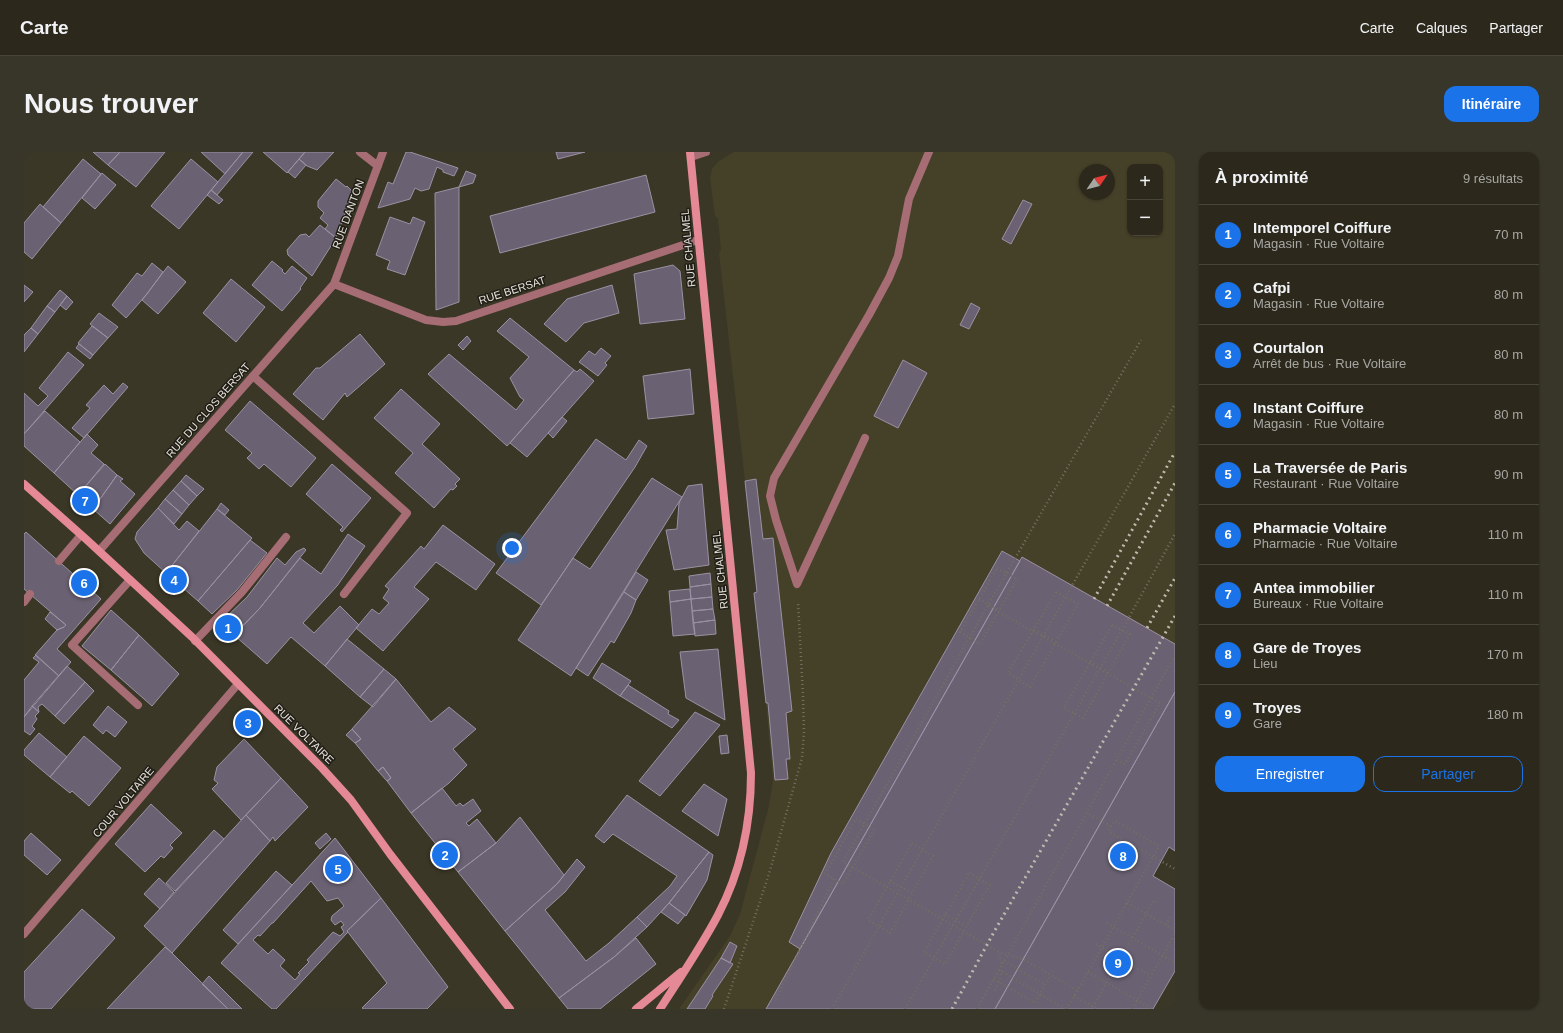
<!DOCTYPE html>
<html lang="fr">
<head>
<meta charset="utf-8">
<style>
  body { margin:0; font-family:Helvetica,sans-serif; background:#383529; color:#f1f3f6 }
  .controls { position:absolute; right:12px; top:12px; display:grid; overflow:hidden; border-radius:8px; box-shadow:0 1px 3px #0004 }
  .controls button { width:36px; height:36px; display:grid; place-items:center; padding:0; border:0; border-bottom:1px solid #48453b; background:#2c291c; color:#f1f3f6; font:20px sans-serif }
  .compass { position:absolute; left:1055px; top:12px; width:36px; height:36px; border-radius:50%; background:#2c291c; box-shadow:0 1px 3px #0004; rotate:55deg }
  .you { position:absolute; left:488px; top:396px; width:14px; height:14px; margin:-10px; border:3px solid #fff; border-radius:50%; background:#1a73e8; box-shadow:0 0 0 6px #1a73e833 }
  .badge { display:grid; place-items:center; width:26px; height:26px; border-radius:50%; background:#1a73e8; color:#fff; font-size:13px; font-weight:700 }
  .pin { position:absolute; translate:-50% -50%; border:2px solid #fff; box-shadow:0 1px 4px #0006 }
  .list { margin:0; padding:0; list-style:none }
  h2 { display:flex; justify-content:space-between; align-items:center; height:52px; margin:0; padding:0 16px; font-size:17px }
  h2 small { font-size:13px; font-weight:400; color:#a6a6a3 }
  .list li { display:grid; grid-template-columns:26px 1fr auto; gap:12px; align-items:center; box-sizing:border-box; height:60px; padding:0 16px; border-top:1px solid #48453b }
  .list b { display:block; font-size:15px; white-space:nowrap }
  .list p { margin:0; font-size:13px; white-space:nowrap; color:#a6a6a3 }
  .list em { font-size:13px; font-style:normal; color:#a6a6a3 }
  .actions { display:flex; gap:8px; padding:12px 16px }
  .actions a { flex:1; padding:9px 0; border:1px solid #1a73e8; border-radius:12px; text-align:center; font-size:14px; color:#1a73e8 }
  .actions .main { background:#1a73e8; color:#fff }
  .map { position:relative; flex:none; width:1151px; height:857px; overflow:hidden; border-radius:12px }
  header { display:flex; align-items:center; gap:24px; box-sizing:border-box; height:56px; padding:0 20px; background:#2c291c; border-bottom:1px solid #48453b }
  header strong { font-size:19px }
  nav { display:flex; gap:22px; margin-inline-start:auto; font-size:14px }
  .intro { display:flex; align-items:center; justify-content:space-between; box-sizing:border-box; height:96px; padding:0 24px }
  h1 { margin:0; font-size:28px }
  .button { padding:10px 18px; border-radius:12px; background:#1a73e8; color:#fff; font-size:14px; font-weight:700 }
  main { display:flex; gap:24px; padding:0 24px }
  aside { flex:1; background:#2c291c; border-radius:12px; box-shadow:0 1px 3px #0004 }
  .map>svg:first-child { display:block }
  .built { fill:#454028; fill-rule:evenodd }
  .building { fill:#6a6172; stroke:#9b91a4; fill-rule:evenodd }
  .lines { fill:none; stroke-linecap:round; stroke-linejoin:round }
  .path { stroke:#747062; stroke-width:2.5; stroke-dasharray:1 3; stroke-linecap:butt }
  .lane { stroke:#a66d74; stroke-width:8 }
  .street { stroke:#a66d74; stroke-width:8 }
  .secondary { stroke:#e48995; stroke-width:8 }
  .rail { stroke:#bcb9ad; stroke-width:3; stroke-dasharray:2 4; stroke-linecap:butt }
  .labels { text-anchor:middle; dominant-baseline:central; stroke-width:3; stroke-linejoin:round; paint-order:stroke }
  .street-label { font-size:11px; fill:#e5e2d8; stroke:#201e17 }
</style>
</head>
<body>
<header>
<strong>Carte</strong>
<nav><a>Carte</a><a>Calques</a><a>Partager</a></nav>
</header>
<div class="intro"><h1>Nous trouver</h1><a class="button">Itinéraire</a></div>
<main>
<div class="map">
<svg width="1151" height="857" viewBox="0 0 1151 857">
  <rect width="100%" height="100%" fill="#3b3726"/>
  <path class="built" d="M710,0h441v540l-180,317h-316l51,-73 10,-22 7,-26 22,-82 4,-26 -7,-77h2l20,76 -2,-20h4l-4,-46 6,-2 -29,-172 -7,-59 -11,1 -26,-228 2,-3 -3,-32 -3,-2 -5,-38 2,-9 7,-8zM1106,15h30v66h-30zM1061,18h24v24h-24z"/>
  <path class="building" d="M69,0h27l-12,13z
    M96,0h45l-29,35 -28,-22z
    M177,0h42l-18,22z
    M219,0h10l-36,43 -6,-5z
    M239,0h42l-18,21z
    M281,0h29l-17,18 -10,-4 -8,-7z
    M382,0h4l48,16 -4,8 -11,-4v-2l-6,-3 -8,22 -8,2 -6,-3 -5,11 -32,9 10,-26 5,2z
    M532,0h29l-27,7z
    M59,7l18,15 -40,49 -18,-16z
    M167,7l27,23 -39,47 -28,-23z
    M275,7l7,6 -11,13 -7,-6z
    M442,19l10,4 -3,8 -14,4z
    M78,21l14,12 -21,24 -13,-11z
    M622,23l9,37 -155,41 -10,-37z
    M312,27l10,8 1,-1 6,6 -17,46 -11,-9 3,-4 -8,-7 4,-5 -6,-6v-6z
    M435,35v115l-23,8 -1,-117z
    M187,38l12,10 -4,4 -12,-9z
    M999,48l9,4 -21,40 -9,-5z
    M16,52l21,19 -29,36 -8,-7v-29z
    M366,65l20,7 3,-7 12,5 -20,53 -18,-6 3,-8 -14,-6z
    M296,73l16,13 -24,38 -24,-21 -1,-5 13,-15 6,-1 3,3z
    M248,109l11,9 -1,1 3,3 7,-8 15,12 -7,10 1,1 -19,22 -30,-26z
    M128,111l11,9 -16,22 -21,24 -14,-13 25,-32 5,3z
    M649,113l7,6 5,48 -45,5 -6,-50z
    M144,114l18,16 -28,32 -16,-14z
    M207,127l34,28 -29,35 -33,-29z
    M0,133l9,7 -9,10z
    M588,133l7,28 -35,10 -18,19 -22,-18 23,-25z
    M36,138l7,6 -12,16 -8,-6z
    M43,144l6,6 -7,8 -6,-5z
    M947,151l9,5 -11,21 -9,-4z
    M23,154l8,6 -17,22 -7,-6z
    M75,161l19,14 -10,11 -18,-14z
    M486,166l64,52 -67,76 -79,-72 21,-20 67,56 8,-10 -4,-3 -10,-19 19,-21 -32,-26z
    M68,174l16,12 -15,17 -15,-12z
    M7,176l7,6 -14,18v-17z
    M336,182l25,30 -38,33 -2,-4 -22,27 -30,-26 23,-26h4z
    M443,184l4,5 -8,9 -5,-5z
    M55,192l14,11 -3,4 -14,-11z
    M577,196l10,8 -6,7 2,2 -9,11 -19,-14 10,-11 6,4z
    M44,200l16,13 -60,69v-41l14,13 10,-10 -9,-8z
    M879,208l24,13 -29,55 -24,-12z
    M556,217l14,12 -67,76 -17,-14 64,-73 3,2z
    M666,217l4,45 -46,5 -5,-43z
    M99,231l5,4 -44,51 -12,-10 18,-20 -4,-3 18,-20 9,9z
    M377,237l39,35 -18,20 38,35 -5,5 2,2 -4,4 -2,-1 -17,19 -39,-35 18,-20 -39,-35z
    M226,249l66,57 -25,29 -27,-23 -5,5 -12,-11 5,-5 -27,-23z
    M21,259l35,31 -26,31 -30,-27v-12z
    M538,265l5,4 -14,17 -5,-5z
    M63,282l11,11 -7,8 13,11 -26,31 -24,-22z
    M572,287l30,21 13,-20 8,6 -12,21 -94,138 -45,-32z
    M81,312l12,11 -24,34 -15,-14z
    M308,312l39,34 -29,34 -2,-2 3,-3 -37,-33z
    M93,323l6,4 -3,2 15,13 -25,30 -17,-15z
    M162,323l18,14 -7,7 -16,-15z
    M628,326l30,19 -111,179 -53,-36 55,-82 17,11z
    M732,327l7,60 10,-1 19,173 -6,2 4,46h-4l2,20 -13,1 -7,-77h-2l-12,-110 3,-1 -12,-111z
    M157,329l16,15 -8,9 -16,-15z
    M678,332l7,81 -35,5 -8,-40 11,-1 2,-26 9,-17z
    M149,338l16,15 -7,9 -17,-15z
    M141,347l17,15 -8,10 -16,-16z
    M197,351l8,7 -4,5 -8,-6z
    M134,356l21,22 8,-9 12,10 -33,42 -22,-20 -9,-14 2,-7z
    M193,357l35,29 -54,63 -32,-28z
    M419,373l52,39 -19,26 -40,-28 -22,25 15,12 -46,52 -27,-23 16,-19 7,5 10,-11 -6,-5 6,-9 -4,-3 36,-40 3,3z
    M2,380l75,67 -44,50 14,13 -12,14 -24,-21 22,-25 7,-3 2,-2 -42,-36v-55z
    M324,382l17,12 -28,40 -34,37 11,10 26,-27 19,19 -34,41 -34,-29 -24,27 -33,-29 26,-27 40,-50 21,16z
    M226,388l17,13 -30,37 -25,24 -14,-13z
    M280,396l2,2 -46,58 -26,27 -13,-13 26,-25 30,-39 8,7 11,-13z
    M978,399l18,10 -220,388 -11,-7 42,-89z
    M998,405l153,87v48l-28,49 -152,268h-229z
    M612,420l12,8 -12,20 -12,-8z
    M686,421l1,11 -21,3 -1,-11z
    M687,432l1,13 -21,2 -1,-12z
    M666,437l1,10 -21,3 -1,-11z
    M600,440l12,8 -5,13 -17,30 -3,-2 -23,35 -12,-8z
    M688,445l1,12 -21,2 -1,-12z
    M667,447l4,35 -22,2 -3,-34z
    M689,457l2,11 -22,3 -1,-12z
    M87,458l28,25 -28,35 -29,-24z
    M26,460l16,13 -2,2 -7,3 -12,-11z
    M691,468l1,14 -21,2 -2,-13z
    M115,483l40,39 -27,32 -41,-36z
    M323,487l37,30 -24,28 -35,-31z
    M694,497l7,71 -39,-22 -6,-46z
    M12,503l23,21 -35,41v-37l15,-18 -6,-4z
    M578,511l29,18 -11,15 -27,-18z
    M43,514l18,16 -30,34 -13,-12 -4,3 1,5 -7,-6z
    M360,517l12,10 -23,28 -13,-10z
    M372,527l35,43 18,-15 27,22 -23,20 14,16 -18,18 -38,30 -24,-32 4,-3 -8,-11 -5,4 -23,-28 6,-4 -9,-10z
    M61,530l9,9 -30,33 -9,-8z
    M604,533l41,26 -1,3 11,6 -7,8 -50,-31 -2,-1z
    M1151,540v159l-6,-4 -16,29 22,13v82l-22,38h-158z
    M8,554l7,6 -4,4 2,3 -5,7 3,3 -5,6 -6,-4v-14z
    M84,554l19,16 -12,15 -9,-7 -3,4 -10,-9z
    M671,560l25,13 -60,71 -21,-15z
    M328,577l9,10 -6,4 -9,-8z
    M15,581l28,24 -17,20 -26,-22v-5z
    M703,583l2,18 -8,1 -2,-18z
    M60,584l37,32 -32,38 -17,-15 -2,2 -20,-16z
    M220,587l37,39 -40,42 -29,-31 6,-6 -4,-3 3,-13z
    M359,615l8,11 -4,3 -9,-10z
    M257,626l27,29 -33,34 -2,-4 -3,4 -24,-26z
    M680,632l23,15 -9,37 -36,-25z
    M418,636l14,18 4,-3 3,3 10,-7 8,12 -15,12 3,3 8,-7 19,24 -38,29 -47,-59z
    M603,643l82,57 -40,51 -22,24 -10,-10 33,-31 7,-10 -64,-42 -9,9 -9,-7z
    M127,652l31,29 -12,12 3,3 -9,10 -3,-2 -16,16 -30,-28z
    M222,663l24,26 -98,112 -28,-27z
    M496,665l44,58 -7,9 -52,47 -47,-59 38,-29z
    M190,678l10,9 -49,52 -9,-8z
    M7,681l30,27 -14,15 -23,-20v-14z
    M302,681l5,6 -11,10 -5,-6z
    M311,686l46,60 -34,33 1,1 -72,77h-4l-51,-46zM287,729l16,20 11,-3 6,8 -12,10 -1,4 4,5 6,-4 3,4 -3,2 3,5 -4,4 -7,-4 -26,28 2,2 -11,11 2,1 -5,6 -15,-14 5,-6 -12,-11 -5,5 -15,-14 5,-5 2,1 12,-13h1z
    M685,700l4,3 -6,25 -21,36 -17,-13z
    M553,707l8,8 -20,25 -20,18 41,51 23,-18 28,-26 10,10 -33,30 -55,41 -54,-67 52,-47z
    M252,719l16,14 -54,59 -15,-14z
    M135,726l15,14 -14,17 -16,-15z
    M357,746l67,89 -21,22h-63l-2,-1 25,-25 -40,-52z
    M645,751l16,12 -7,9 -17,-12z
    M58,757l33,29 -64,71h-27v-37z
    M612,786l20,26 -56,45h-32l-9,-11 55,-41z
    M706,790l7,4 -7,17 -9,-5z
    M141,795l7,6 56,56h-121z
    M697,806l12,6 -21,31 1,1 -8,13h-18z
    M185,824l33,33h-14l-26,-25z"/>
  <g class="lines">
    <path class="path" d="M973,416l20,11 -37,65 -20,-12z
      M1032,440l22,12 -48,83 -22,-14z
      M955,447l20,11
      M964,454l172,97 -35,61 -9,-4
      M1088,473l18,9 -47,84 -19,-10z
      M1010,478l22,12
      M1066,510l18,10
      M832,667l18,11 -31,54 -18,-10z
      M1087,674l-2,6 66,37
      M888,691l21,13 -43,77 -22,-13z
      M945,721l21,12 -45,79 -21,-12z
      M866,729l22,12
      M1103,751l19,11 8,-13
      M921,762l21,12
      M1083,771l68,40
      M1142,773l5,-9
      M1072,792l55,32
      M980,809l41,24
      M975,818l67,39
      M1064,820l64,37
      M970,827l41,24 16,-28
      M971,838c8,-17 8,-20 4,-38
      M1053,838l-54,-31 -24,-7 -156,-90 140,-248 158,-274
      M1050,844l23,13
      M752,847l58,-120
      M1069,855l53,-93 29,16
      M700,857l45,-135 33,-116 2,-26 -1,-37 -5,-93
      M808,857l343,-605
      M881,857l217,-379 53,-96
      M953,857l198,-354
      M1043,857l92,-163 -44,-25 -4,5 -24,-13
      M1108,857l43,-75"/>
    <path class="lane" d="M229,224l154,137 -63,81
      M841,286l-68,146 -21,-64 -6,-24 4,-18 95,-163 20,-37 9,-22 11,-57 20,-47
      M35,409l22,-26
      M106,428l-58,65 66,60
      M0,450l6,-8"/>
    <path class="street" d="M336,0l18,14
      M667,5l15,-5
      M310,132l92,36 17,2 13,-1 242,-81
      M75,399l235,-267 49,-132
      M171,489l47,-49 44,-55
      M0,782l214,-250"/>
    <path class="secondary" d="M0,332l63,56 105,97 130,131 29,32 39,54 120,155
      M612,857l45,-37
      M636,857c20,-31 41,-62 58,-94 23,-44 33,-93 33,-142l-61,-621"/>
    <path class="rail" d="M1070,447l81,-147
      M1083,454l68,-123
      M1123,476l28,-50
      M928,857l42,-77 181,-316"/>
  </g>
  <g class="labels">
    <g class="street-label">
      <text transform="translate(324 62) rotate(-70)">RUE DANTON</text>
      <text transform="translate(664 96) rotate(-95)">RUE CHALMEL</text>
      <text transform="translate(488 138) rotate(-18)">RUE BERSAT</text>
      <text transform="translate(184 258) rotate(-49)">RUE DU CLOS BERSAT</text>
      <text transform="translate(696 418) rotate(-96)">RUE CHALMEL</text>
      <text transform="translate(280 582) rotate(45)">RUE VOLTAIRE</text>
      <text transform="translate(99 650) rotate(-50)">COUR VOLTAIRE</text>
    </g>
  </g>
</svg>
<div class="controls">
<button>+</button>
<button>−</button>
</div>
<svg class="compass" viewBox="-18 -18 36 36"><path d="M0-13l5 13h-10z" fill="#e53935"/><path d="M0 13l5-13h-10z" fill="#a6a6a3"/></svg>
<div class="you"></div>
<div class="pin badge" style="left:204px;top:476px">1</div>
<div class="pin badge" style="left:421px;top:703px">2</div>
<div class="pin badge" style="left:224px;top:571px">3</div>
<div class="pin badge" style="left:150px;top:428px">4</div>
<div class="pin badge" style="left:314px;top:717px">5</div>
<div class="pin badge" style="left:60px;top:431px">6</div>
<div class="pin badge" style="left:61px;top:349px">7</div>
<div class="pin badge" style="left:1099px;top:704px">8</div>
<div class="pin badge" style="left:1094px;top:811px">9</div>
</div>
<aside>
<h2>À proximité<small>9 résultats</small></h2>
<ul class="list">
<li><span class="badge">1</span><div><b>Intemporel Coiffure</b><p>Magasin · Rue Voltaire</p></div><em>70 m</em></li>
<li><span class="badge">2</span><div><b>Cafpi</b><p>Magasin · Rue Voltaire</p></div><em>80 m</em></li>
<li><span class="badge">3</span><div><b>Courtalon</b><p>Arrêt de bus · Rue Voltaire</p></div><em>80 m</em></li>
<li><span class="badge">4</span><div><b>Instant Coiffure</b><p>Magasin · Rue Voltaire</p></div><em>80 m</em></li>
<li><span class="badge">5</span><div><b>La Traversée de Paris</b><p>Restaurant · Rue Voltaire</p></div><em>90 m</em></li>
<li><span class="badge">6</span><div><b>Pharmacie Voltaire</b><p>Pharmacie · Rue Voltaire</p></div><em>110 m</em></li>
<li><span class="badge">7</span><div><b>Antea immobilier</b><p>Bureaux · Rue Voltaire</p></div><em>110 m</em></li>
<li><span class="badge">8</span><div><b>Gare de Troyes</b><p>Lieu</p></div><em>170 m</em></li>
<li><span class="badge">9</span><div><b>Troyes</b><p>Gare</p></div><em>180 m</em></li>
</ul>
<div class="actions"><a class="main">Enregistrer</a><a>Partager</a></div>
</aside>
</main>
</body>
</html>
